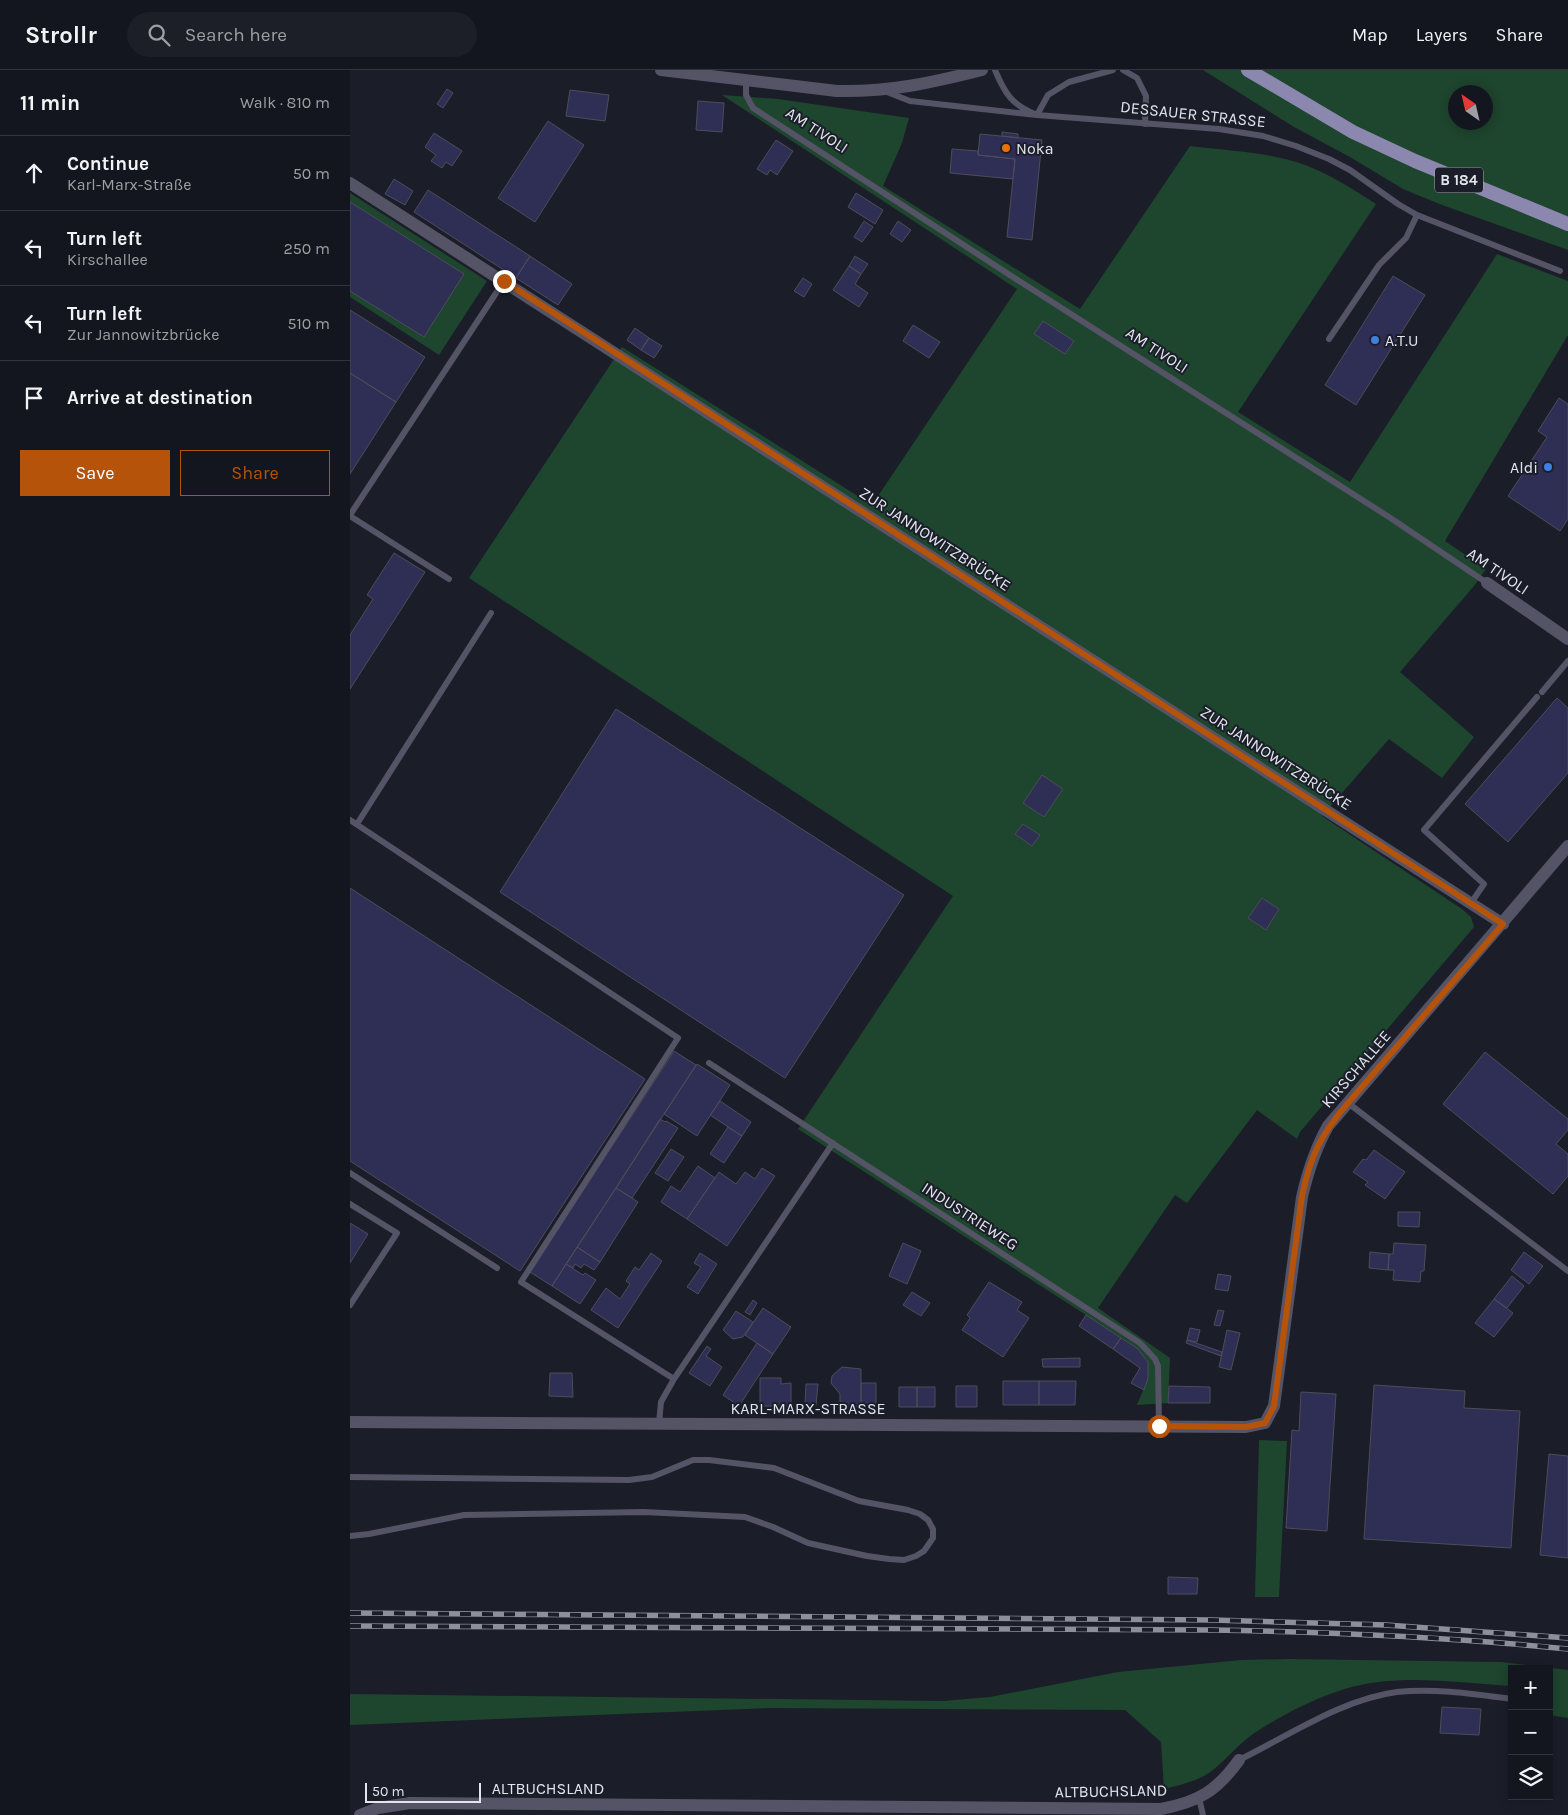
<!DOCTYPE html>
<html lang="en">
<head>
<meta charset="utf-8">
<style>
  body { margin:0; font-family:Karla,sans-serif; background:#1d1f28; color:#f1f3f6 }
  .controls { position:absolute; right:15px; bottom:15px; display:grid; overflow:hidden; border-radius:0px; box-shadow:0 2px 12px #0003 }
  .controls button { width:45px; height:45px; display:grid; place-items:center; padding:0; border:0; border-bottom:1px solid #33353d; background:#14161f; color:#f1f3f6; font:25px sans-serif }
  .compass { position:absolute; left:1098px; top:15px; width:45px; height:45px; border-radius:50%; background:#14161f; box-shadow:0 2px 12px #0003; rotate:326deg }
  .scale { position:absolute; left:15px; bottom:12px; width:116px; box-sizing:border-box; padding-left:5px; border:2px solid #e2e5ec; border-top:0; font-size:14px; line-height:18px; white-space:nowrap; color:#e2e5ec; -webkit-text-stroke:4px #1b1e29; paint-order:stroke }
  .stop { position:absolute; width:15px; height:15px; margin:-11px; border:4px solid #b45309; border-radius:50%; background:#fff }
  .stop.end { background:#b45309; border-color:#fff; box-shadow:0 1px 5px #0008 }
  .list { margin:0; padding:0; list-style:none }
  h2 { display:flex; justify-content:space-between; align-items:center; height:65px; margin:0; padding:0 20px; font-size:21px }
  h2 small { font-size:16px; font-weight:400; color:#9d9fa4 }
  .list li { display:grid; grid-template-columns:32px 1fr auto; gap:15px; align-items:center; box-sizing:border-box; height:75px; padding:0 20px; border-top:1px solid #33353d }
  .list b { display:block; font-size:19px; white-space:nowrap }
  .list p { margin:0; font-size:16px; white-space:nowrap; color:#9d9fa4 }
  .list em { font-size:16px; font-style:normal; color:#9d9fa4 }
  .actions { display:flex; gap:10px; padding:15px 20px }
  .actions a { flex:1; padding:11px 0; border:1px solid #b45309; border-radius:0px; text-align:center; font-size:18px; color:#b45309 }
  .actions .main { background:#b45309; color:#fff }
  .icon { flex:none; width:28px; height:28px; fill:none; stroke:currentColor; stroke-width:2; stroke-linecap:round; stroke-linejoin:round }
  .map { position:relative; flex:none; width:1218px; height:1745px; overflow:hidden }
  header { display:flex; align-items:center; gap:30px; box-sizing:border-box; height:70px; padding:0 25px; background:#14161f; border-bottom:1px solid #33353d }
  header strong { font-size:24px }
  nav { display:flex; gap:28px; margin-inline-start:auto; font-size:18px }
  .search { width:350px; height:45px; background:#1d1f28; display:flex; align-items:center; gap:12px; box-sizing:border-box; padding:0 18px; border-radius:28px; color:#9d9fa4; font-size:19px }
  main { display:flex }
  aside { flex:1; background:#14161f }
  .map>svg:first-child { display:block }
  .green { fill:#1e452d; fill-rule:evenodd }
  .building { fill:#2f2f56; stroke:#4c4d59 }
  .lines { fill:none; stroke-linecap:round; stroke-linejoin:round }
  .service { stroke:#555366; stroke-width:6 }
  .minor { stroke:#555366; stroke-width:12 }
  .primary { stroke:#8c87ae; stroke-width:14 }
  .rail-casing { stroke:#8d9098; stroke-width:5.5 }
  .rail { stroke:#1b1e29; stroke-width:4; stroke-dasharray:11; stroke-linecap:butt }
  .route { stroke:#b45309; stroke-width:6 }
  .food-dot { fill:#e8710a; stroke:#1b1e29; stroke-width:2 }
  .shop-dot { fill:#3f7fe0; stroke:#1b1e29; stroke-width:2 }
  .labels { text-anchor:middle; dominant-baseline:central; stroke-width:4; stroke-linejoin:round; paint-order:stroke }
  .shield { fill:#1b1e29; stroke:#a6a9b2; stroke-width:1 }
  .shield-label { font-size:15px; font-weight:bold; fill:#e2e5ec }
  .street-label { font-size:16px; fill:#e2e5ec; stroke:#1b1e29 }
  .poi-label { font-size:16px; fill:#e2e5ec; stroke:#1b1e29; text-anchor:start }
</style>
</head>
<body>
<header>
<strong>Strollr</strong>
<div class="search"><svg class="icon" aria-label="search" viewBox="0 0 24 24"><circle cx="10" cy="10" r="6"/><path d="M15 15l6 6"/></svg>Search here</div>
<nav><a>Map</a><a>Layers</a><a>Share</a></nav>
</header>
<main>
<aside>
<h2>11 min<small>Walk · 810 m</small></h2>
<ul class="list">
<li><svg class="icon" aria-label="ahead" viewBox="0 0 24 24"><path d="M12 20V5M6 11l6-6 6 6"/></svg><div><b>Continue</b><p>Karl-Marx-Straße</p></div><em>50 m</em></li>
<li><svg class="icon" aria-label="left" viewBox="0 0 24 24"><path d="M17 20v-9H6M10 6l-5 5 5 5"/></svg><div><b>Turn left</b><p>Kirschallee</p></div><em>250 m</em></li>
<li><svg class="icon" aria-label="left" viewBox="0 0 24 24"><path d="M17 20v-9H6M10 6l-5 5 5 5"/></svg><div><b>Turn left</b><p>Zur Jannowitzbrücke</p></div><em>510 m</em></li>
<li><svg class="icon" aria-label="arrive" viewBox="0 0 24 24"><path d="M6 21V4h12l-3 4 3 4H6"/></svg><div><b>Arrive at destination</b></div></li>
</ul>
<div class="actions"><a class="main">Save</a><a>Share</a></div>
</aside>
<div class="map">
<svg width="1218" height="1745" viewBox="0 0 1218 1745">
  <rect width="100%" height="100%" fill="#1b1e29"/>
  <path class="green" d="M853,0h365v180l-126,-45 -39,-16 -53,-32 -56,-30zM1106,22h30v30h-30z
    M372,25l56,4 131,19 -7,25 -19,43 197,123 110,-163c39,5 82,6 118,20 25,10 46,24 68,38l-138,208 112,70 147,-228 71,27v54l-123,206 41,28 -12,17 -74,86 74,65 -32,41 -53,-39 -67,77 140,93 9,8 3,10 -174,205 -3,7 -40,-29 -70,93 -12,-8 -77,113 72,50 -2,45 -31,2 11,-27v-16l-11,-14 -339,-219 155,-233 -484,-318 153,-231 250,158 145,-216z
    M0,123l137,88 -48,74 -89,-58z
    M909,1370l28,1 -8,156h-24z
    M938,1589l213,3 67,8v48l-19,-3v-46h-37v17c-53,-3 -112,-13 -164,2 -31,9 -62,25 -89,42 -18,11 -30,27 -46,40 -14,11 -33,15 -49,19l-3,-47 -36,-32 -356,-2 -419,17v-31l593,7 47,-4 128,-25 123,-12z"/>
  <path class="building" d="M97,19l6,4 -10,15 -6,-4z
    M220,20l39,5 -4,26 -39,-5z
    M348,31l26,2 -2,29 -26,-2z
    M198,51l36,24 -49,77 -37,-24z
    M652,62l16,2v4l-16,-2z
    M84,63l28,18 -10,15 -6,-4 -4,6 -11,-7 5,-6 -11,-8z
    M630,64l62,6 -10,100 -25,-3 8,-78 -37,-4z
    M426,70l17,11 -16,24 -7,-5 -3,5 -10,-6z
    M602,79l26,2v4l37,4 -2,20 -63,-6z
    M44,109l19,12 -8,14 -20,-11z
    M78,120l102,66 -14,22 -102,-66z
    M506,123l27,17 -8,14 -27,-17z
    M0,132l114,72 -40,63 -74,-46z
    M514,151l9,6 -11,15 -8,-5z
    M548,151l13,9 -9,12 -12,-8z
    M180,186l42,28 -14,21 -42,-27z
    M505,186l13,8 -7,10 -12,-8z
    M499,196l12,8 -6,10 13,9 -9,14 -26,-17z
    M1043,206l32,19 -69,110 -31,-20z
    M453,208l9,6 -8,13 -10,-6z
    M0,240l75,47 -29,45 -46,-29z
    M693,251l31,20 -9,13 -31,-20z
    M563,255l27,17 -11,16 -26,-17z
    M285,258l14,10 -8,12 -14,-10z
    M299,268l13,8 -8,12 -13,-8z
    M0,303l46,29 -46,72z
    M1209,328l9,6v115l-8,12 -52,-35 39,-59 -9,-6z
    M44,483l31,19 -75,117v-54l23,-36 -6,-4z
    M1207,628l11,10v65l-60,69 -43,-38z
    M266,639l288,186 -119,183 -285,-186z
    M692,705l21,14 -19,28 -21,-14z
    M673,754l17,11 -8,11 -17,-12z
    M0,818l295,191 -125,192 -170,-110z
    M912,828l17,11 -13,21 -18,-12z
    M324,981l22,14 -144,221 -22,-14z
    M1135,982l83,67v11l-12,14 12,10v22l-15,18 -110,-90z
    M347,994l33,21 -33,51 -33,-22z
    M370,1031l31,21 -9,14 -32,-21z
    M310,1049l5,3 1,-1 12,7 -46,70 -16,-10z
    M378,1057l14,9 -18,27 -14,-9z
    M321,1079l13,8 -16,24 -13,-8z
    M1024,1080l31,22 -20,27 -20,-14 3,-3 -15,-10 10,-13 3,1z
    M348,1096l17,12 -28,41 -26,-17 10,-16 9,6z
    M412,1098l13,8 -48,70 -40,-27 32,-47 17,12 9,-12 10,7z
    M266,1118l22,14 -38,60 -23,-15z
    M1048,1142h22l-1,15 -21,-1z
    M0,1153l18,11 -18,29z
    M553,1173l18,8 -14,33 -18,-8z
    M1044,1173l32,2 -2,26h-3l-1,11 -27,-2 1,-10h-6l1,-16h4z
    M227,1177l23,15 -6,8 -10,-6 -3,4 -6,-4 -2,4 -7,-4z
    M1020,1182l19,2 -1,16 -19,-2z
    M1174,1182l19,14 -14,18 -18,-14z
    M301,1183l11,8 -44,67 -27,-18 15,-22 14,11 10,-15 -4,-3 9,-14 4,3z
    M350,1183l17,11 -19,30 -11,-7 14,-20 -7,-4z
    M216,1194l17,11 2,-2 11,7 -16,24 -28,-18z
    M868,1204l13,2 -3,15 -13,-2z
    M1162,1206l12,10 -17,22 -13,-9z
    M639,1212l33,20 -5,8 12,8 -26,39 -41,-27 8,-12 -3,-3z
    M562,1222l18,11 -9,13 -18,-11z
    M1144,1229l19,14 -19,24 -19,-14z
    M403,1230l4,3 -7,12 -5,-3z
    M413,1238l28,19 -18,27 -28,-19z
    M868,1240l6,1 -4,15 -6,-1z
    M386,1241l17,11 -10,15 -10,2 -10,-9z
    M736,1245l35,23 -8,11 -34,-23z
    M840,1258l10,2 -3,12 -10,-2z
    M877,1260l13,3 -9,37 -12,-3z
    M771,1268l16,10 11,14v16l-4,12 -13,-7 9,-15 -27,-19z
    M837,1270l35,12 -1,4 -35,-13z
    M407,1273l16,11 -34,52 -16,-11z
    M357,1276l4,3 -5,7 16,11 -12,19 -21,-13z
    M730,1288v9h-37l-1,-8z
    M492,1297l19,2v38h-21v-13l-9,-11 1,-7z
    M200,1303h22l1,24 -24,-1z
    M410,1308h21v6l10,-1v23h-31z
    M653,1311h36v24h-36z
    M689,1311h37l-1,24h-36z
    M511,1313h15v24h-15z
    M456,1314h12l-2,21 -11,-1z
    M1024,1315l91,6 -1,17 56,3 -9,137 -147,-9z
    M606,1316h21v21h-21z
    M819,1316l41,1v16h-42z
    M549,1317h18v20h-18z
    M567,1317h18v20h-18z
    M951,1322l35,2 -9,137 -41,-3 6,-98 7,1z
    M1199,1384l19,2v102l-28,-3z
    M818,1507l30,1 -1,16h-29z
    M1092,1637l39,2 -2,26 -39,-2z"/>
  <g class="lines">
    <path class="service" d="M645,0c10,24 17,35 42,45l182,14 44,7 33,10 33,13 21,11 48,34 19,11 143,56
      M773,0l14,8 9,18 -1,28
      M396,9v16l7,13 263,171 373,238 98,66
      M537,22l23,9 127,14 11,-20 21,-13 44,-12
      M979,269l50,-74 27,-27 11,-23
      M0,445l154,-234
      M0,446l99,63
      M1192,622l26,-31
      M0,750l328,218 -157,244 153,97
      M7,754l134,-211
      M1121,833l13,-19 -60,-54 113,-133
      M359,993l431,280 15,16 3,7 1,60
      M998,1033l220,168
      M0,1103l147,95
      M0,1134l47,29 -47,72
      M309,1353l2,-21 13,-23 159,-236
      M0,1407l279,3 23,-3 41,-17h16l65,8 85,33 49,9 12,4 8,6 5,9v9l-9,13 -8,5 -12,4 -15,-1 -22,-3 -59,-13 -35,-16 -28,-10 -101,-5 -180,3 -95,19 -19,2
      M889,1690c49,-24 103,-61 158,-68 38,-4 77,2 115,7
      M849,1728l4,17"/>
    <path class="minor" d="M311,0l176,21c53,1 94,-8 145,-21
      M0,113l1153,741
      M1137,513l81,56
      M0,1352l896,5 19,-4 9,-17 28,-209c6,-26 13,-48 26,-71l240,-280
      M10,1745l18,-7 32,-5 751,6c37,-7 56,-18 78,-49"/>
    <path class="primary" d="M898,0l105,62 62,29 153,63"/>
    <defs>
      <path id="rail" d="M0,1543l862,7 174,5 182,13
        M0,1556l860,4c120,2 239,7 358,19"/>
    </defs>
    <use href="#rail" class="rail-casing"/>
    <use href="#rail" class="rail"/>
  </g>
  <g class="lines">
    <path class="route" d="M154,211l999,643 -155,179c-28,33 -37,51 -46,93l-28,210 -9,17 -19,4 -87,-1"/>
  </g>
  <circle class="food-dot" cx="656" cy="78" r="5"/>
  <g class="shop-dot">
    <circle cx="1025" cy="270" r="5"/>
    <circle cx="1198" cy="397" r="5"/>
  </g>
  <g class="labels">
    <rect class="shield" x="1085" y="97.5" width="48" height="25" rx="4"/>
    <g class="shield-label">
      <text x="1109" y="110">B 184</text>
    </g>
    <g class="street-label">
      <text transform="translate(843 44) rotate(6)">DESSAUER STRASSE</text>
      <text transform="translate(467 60) rotate(33)">AM TIVOLI</text>
      <text transform="translate(807 280) rotate(33)">AM TIVOLI</text>
      <text transform="translate(585 469) rotate(33)">ZUR JANNOWITZBRÜCKE</text>
      <text transform="translate(1148 501) rotate(34)">AM TIVOLI</text>
      <text transform="translate(926 688) rotate(33)">ZUR JANNOWITZBRÜCKE</text>
      <text transform="translate(1006 999) rotate(-49)">KIRSCHALLEE</text>
      <text transform="translate(620 1146) rotate(33)">INDUSTRIEWEG</text>
      <text x="458" y="1338">KARL-MARX-STRASSE</text>
      <text x="198" y="1718">ALTBUCHSLAND</text>
      <text transform="translate(761 1721) rotate(-1)">ALTBUCHSLAND</text>
    </g>
    <g class="poi-label">
      <text x="666" y="78">Noka</text>
      <text x="1035" y="270">A.T.U</text>
      <text x="1188" y="397" text-anchor="end">Aldi</text>
    </g>
  </g>
</svg>
<div class="controls">
<button>+</button>
<button>−</button>
<button><svg class="icon" aria-label="layers" viewBox="0 0 24 24"><path d="M12 4l9 5-9 5-9-5zM3 14l9 5 9-5"/></svg></button>
</div>
<svg class="compass" viewBox="-18 -18 36 36"><path d="M0-13l5 13h-10z" fill="#e53935"/><path d="M0 13l5-13h-10z" fill="#9d9fa4"/></svg>
<div class="scale">50 m</div>
<div class="stop" style="left:809px;top:1356px"></div>
<div class="stop end" style="left:154px;top:211px"></div>
</div>
</main>
</body>
</html>
